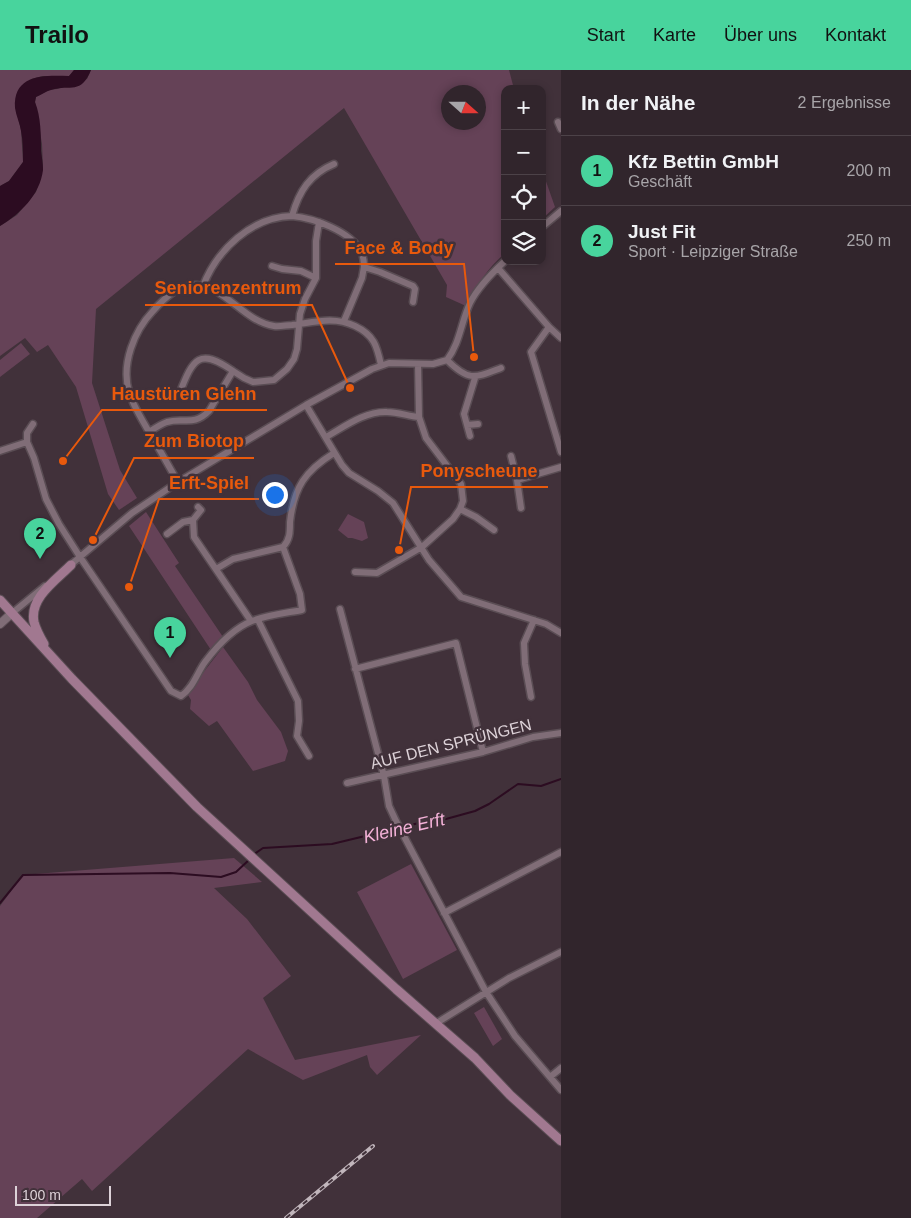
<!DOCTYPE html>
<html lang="de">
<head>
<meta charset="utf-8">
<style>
  body { margin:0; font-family:Arial,sans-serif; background:#392d34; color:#f1f3f6 }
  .controls { position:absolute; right:15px; top:15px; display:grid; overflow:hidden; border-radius:10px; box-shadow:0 2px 8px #0003 }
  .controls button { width:45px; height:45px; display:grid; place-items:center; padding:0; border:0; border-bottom:1px solid #4c4248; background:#31252c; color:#f1f3f6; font:25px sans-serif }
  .compass { position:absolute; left:441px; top:15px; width:45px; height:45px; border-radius:50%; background:#31252c; box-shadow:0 2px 8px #0003; rotate:111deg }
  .scale { position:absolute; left:15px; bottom:12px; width:96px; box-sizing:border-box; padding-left:5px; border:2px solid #ddd2d8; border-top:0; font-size:14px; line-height:18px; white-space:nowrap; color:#ddd2d8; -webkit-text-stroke:4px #41313a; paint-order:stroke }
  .you { position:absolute; left:274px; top:424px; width:18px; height:18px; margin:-12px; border:4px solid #fff; border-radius:50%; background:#1a73e8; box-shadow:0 0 0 8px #1a73e833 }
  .badge { display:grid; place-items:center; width:32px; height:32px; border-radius:50%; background:#48d49d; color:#111; font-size:16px; font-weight:700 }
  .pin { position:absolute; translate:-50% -41px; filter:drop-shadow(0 1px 2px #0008) }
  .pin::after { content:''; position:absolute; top:26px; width:18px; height:15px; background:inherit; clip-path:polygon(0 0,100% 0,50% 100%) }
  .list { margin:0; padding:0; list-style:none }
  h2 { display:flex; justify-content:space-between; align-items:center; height:65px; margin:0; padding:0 20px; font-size:21px }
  h2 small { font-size:16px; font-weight:400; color:#a8a5a9 }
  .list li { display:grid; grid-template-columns:32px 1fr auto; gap:15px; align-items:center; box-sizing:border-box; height:70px; padding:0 20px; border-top:1px solid #4c4248 }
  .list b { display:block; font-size:19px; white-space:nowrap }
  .list p { margin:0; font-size:16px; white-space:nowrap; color:#a8a5a9 }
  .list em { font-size:16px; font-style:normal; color:#a8a5a9 }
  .icon { flex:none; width:28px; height:28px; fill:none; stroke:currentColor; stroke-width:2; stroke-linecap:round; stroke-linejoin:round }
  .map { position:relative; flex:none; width:561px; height:1148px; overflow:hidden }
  header { display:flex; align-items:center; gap:30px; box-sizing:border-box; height:70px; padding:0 25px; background:#48d49d; color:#111 }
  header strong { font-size:24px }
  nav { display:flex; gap:28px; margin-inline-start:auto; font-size:18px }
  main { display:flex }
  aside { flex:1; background:#31252c }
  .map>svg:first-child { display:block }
  .green { fill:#654257; fill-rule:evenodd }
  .water { fill:#2c0c21 }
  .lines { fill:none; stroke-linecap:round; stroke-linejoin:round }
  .stream { stroke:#2c0c21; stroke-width:2 }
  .minor-casing { stroke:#5a4d54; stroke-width:9 }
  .tertiary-casing { stroke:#5a4d54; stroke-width:10 }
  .secondary-casing { stroke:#5a4d54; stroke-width:11 }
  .minor { stroke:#806d77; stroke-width:6 }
  .tertiary { stroke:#806d77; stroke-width:8 }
  .secondary { stroke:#a17890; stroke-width:9 }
  .rail-casing { stroke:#c1b6bc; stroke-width:4 }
  .rail { stroke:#41313a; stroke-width:2; stroke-dasharray:5.5; stroke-linecap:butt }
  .labels { text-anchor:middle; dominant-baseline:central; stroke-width:5; stroke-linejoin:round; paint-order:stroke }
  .street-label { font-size:16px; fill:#ddd2d8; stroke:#41313a }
  .water-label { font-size:18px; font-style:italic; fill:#f4b2d8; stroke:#41313a }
  .leader { fill:none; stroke:#e8590c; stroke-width:2 }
  .callout-dot { fill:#e8590c; stroke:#41313a; stroke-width:2 }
  .callout-label { font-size:18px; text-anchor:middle; font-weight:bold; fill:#e8590c; stroke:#41313a; stroke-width:5; stroke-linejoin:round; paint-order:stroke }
</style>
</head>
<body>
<header>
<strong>Trailo</strong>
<nav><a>Start</a><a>Karte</a><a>Über uns</a><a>Kontakt</a></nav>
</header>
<main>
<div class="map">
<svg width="561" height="1148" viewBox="0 0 561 1148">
  <rect width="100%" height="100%" fill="#41313a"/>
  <path class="green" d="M0,0h74l-5,6h-26l-12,3 -15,31 5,20 2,32 -14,19 -9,5z
    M91,0h418l5,19h-9v164c-17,15 -29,33 -39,53l-20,-9 1,-12 -103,-177 -248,201 -4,74 28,87 17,28 -18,12 -11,-16 -32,-107 -28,-42 -11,7 -12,-14 -25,18v-130l17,-11 19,-23 7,-24 -1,-24 -7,-42 1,-5 13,-7 8,-1 30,-10zM448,22h30v30h-30z
    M542,100l13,37 -13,12z
    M21,273l9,11 -30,23v-17z
    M146,442l33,51 -4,3 48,71 -12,13 -82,-124z
    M348,444l16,8 4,16 -6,3 -10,-3h-4l-10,-8z
    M223,577l25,35 9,18 24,32 7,19 -3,10 -32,10 -36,-50 -8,5 -19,-17 1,-9 -3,-5 11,-17z
    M234,788l28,24 -48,6 33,31 44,57 -28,22 32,62 126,-25 -44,40 -7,-8 -3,-12 -64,25 -55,-31 -156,142 -10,-12 -45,39h-37v-312l23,-31z
    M411,794l46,86 -54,29 -46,-87z
    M484,937l18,32 -9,7 -19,-33z"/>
  <path class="water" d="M74,0h17c-10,25 -20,14 -40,20 -5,1 -10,5 -15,7l-1,5c6,15 6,33 6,49 1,7 2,13 2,19 -3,25 -23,44 -43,56v-40l9,-5 14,-19c0,-11 0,-21 -2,-31 -1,-8 -5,-15 -6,-23 -2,-34 29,-33 54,-32z"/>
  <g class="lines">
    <path class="stream" d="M253,785l10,-7 69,-4 87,-21 27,-4 29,-8 14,-7 29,-20 23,2 20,-7
      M0,833l23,-28 147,-2 51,4 15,-5 14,-13"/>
    <defs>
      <path id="minor" d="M558,52l3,7
        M334,94c-24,10 -35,27 -42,52 21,2 59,15 69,36 3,5 3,10 3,15l16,5 33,14 2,3 -2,13
        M542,157l19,-16
        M272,196l10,3 19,2 15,7
        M498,198l51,59 12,11
        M203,216c14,-36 48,-69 89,-70
        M344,251l18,-43 2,-11
        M549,257l-18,25 30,100
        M447,290c22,22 28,18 54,8
        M475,308l-11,36 3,11 11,-1
        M180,322c13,-33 19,-45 53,-21
        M306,335l36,60 7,8 29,18 15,12 36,57 32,37 85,27 15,9
        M33,354l-6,9v9l7,16 12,41 13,25 21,33 91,134 10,5c12,-8 16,-23 24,-34 12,-16 29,-34 47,-41 15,-6 34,-8 50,-11l-2,-16 -17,-47
        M467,355l3,11
        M149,362c6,-4 12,-8 18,-10 17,-5 26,5 42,-11l24,-40 11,7 9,4 21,-2 13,-11 7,-10 3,-10 3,-35 5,-15 11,-21v-37l3,-19
        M326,367c18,-10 39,-26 61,-25 11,0 21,4 32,5l-1,-53
        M0,381l27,-9
        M511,386l6,24 44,-13
        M517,410l4,28
        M178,412c-10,-17 -19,-34 -29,-50 -7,-13 -16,-26 -20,-40 -8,-28 5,-61 24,-81 11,-13 26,-27 44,-26 28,2 48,37 77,41 5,1 13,-1 18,-1 23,-3 42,-9 63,1 19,9 22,20 26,39
        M198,437l3,3 -8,10 1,17 57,84
        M460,439l16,8 18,13
        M167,464l16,-12 10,-2
        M283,477c7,-7 7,-15 7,-25 4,-35 15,-51 44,-69
        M68,497l64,-54 46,-31 128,-77 66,-36 17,-6 44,1 14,-4c13,-17 14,-38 23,-57 8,-16 22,-30 35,-42
        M216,499l17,-10 50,-12
        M355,502l22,1 45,-26 31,-28 7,-10 3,-8 -2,-17 -35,-46 -7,-21
        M340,539l44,167 5,30 7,15 90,171 29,44 46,54
        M11,544l34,-28
        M258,550l40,81 1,20 -2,15 12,20
        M355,599l101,-26 27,109
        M531,627l-6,-33 -1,-21 10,-23
        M347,713l136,-31 50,-15 28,-4
        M444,843l117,-61
        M435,954l74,-46 52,-26
        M550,1007l11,-9"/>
      <path id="tertiary" d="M0,554l11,-10"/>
      <path id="secondary" d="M0,530l72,79 125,128 199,182 79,69 35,37 51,46
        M44,574c-4,-7 -8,-14 -10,-22 -5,-24 22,-42 37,-57"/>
    </defs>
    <use href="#minor" class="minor-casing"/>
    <use href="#tertiary" class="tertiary-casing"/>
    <use href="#secondary" class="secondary-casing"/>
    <use href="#minor" class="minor"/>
    <use href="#tertiary" class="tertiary"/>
    <use href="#secondary" class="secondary"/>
    <defs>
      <path id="rail" d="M286,1148l87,-72"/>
    </defs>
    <use href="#rail" class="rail-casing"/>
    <use href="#rail" class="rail"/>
  </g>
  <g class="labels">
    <g class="street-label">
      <text transform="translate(451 674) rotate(-14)">AUF DEN SPRÜNGEN</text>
    </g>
    <g class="water-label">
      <text transform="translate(404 758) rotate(-13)">Kleine Erft</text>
    </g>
  </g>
  <path class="leader" d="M474 287L464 194H335M350 318L312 235H145M63 391L102 340H267M93 470L134 388H254M399 480L411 417H548M129 517L159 429H259"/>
  <g class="callout-dot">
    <circle cx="474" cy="287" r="5"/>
    <circle cx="350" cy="318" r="5"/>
    <circle cx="63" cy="391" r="5"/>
    <circle cx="93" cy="470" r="5"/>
    <circle cx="399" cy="480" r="5"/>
    <circle cx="129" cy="517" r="5"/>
  </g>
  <g class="callout-label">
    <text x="399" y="184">Face &amp; Body</text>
    <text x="228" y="224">Seniorenzentrum</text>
    <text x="184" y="330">Haustüren Glehn</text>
    <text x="194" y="377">Zum Biotop</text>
    <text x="479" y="407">Ponyscheune</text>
    <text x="209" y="419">Erft-Spiel</text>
  </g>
</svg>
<div class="controls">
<button>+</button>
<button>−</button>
<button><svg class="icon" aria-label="locate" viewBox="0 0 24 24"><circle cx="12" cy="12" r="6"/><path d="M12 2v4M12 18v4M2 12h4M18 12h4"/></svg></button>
<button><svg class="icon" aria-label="layers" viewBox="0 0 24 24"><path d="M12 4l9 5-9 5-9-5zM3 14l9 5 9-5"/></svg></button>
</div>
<svg class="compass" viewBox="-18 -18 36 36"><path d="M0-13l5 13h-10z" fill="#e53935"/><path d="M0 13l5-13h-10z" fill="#a8a5a9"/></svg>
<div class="scale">100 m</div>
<div class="you"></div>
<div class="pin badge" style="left:170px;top:588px">1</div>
<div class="pin badge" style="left:40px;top:489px">2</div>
</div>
<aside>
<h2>In der Nähe<small>2 Ergebnisse</small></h2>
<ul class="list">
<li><span class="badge">1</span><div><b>Kfz Bettin GmbH</b><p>Geschäft</p></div><em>200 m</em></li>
<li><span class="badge">2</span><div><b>Just Fit</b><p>Sport · Leipziger Straße</p></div><em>250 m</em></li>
</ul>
</aside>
</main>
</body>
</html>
